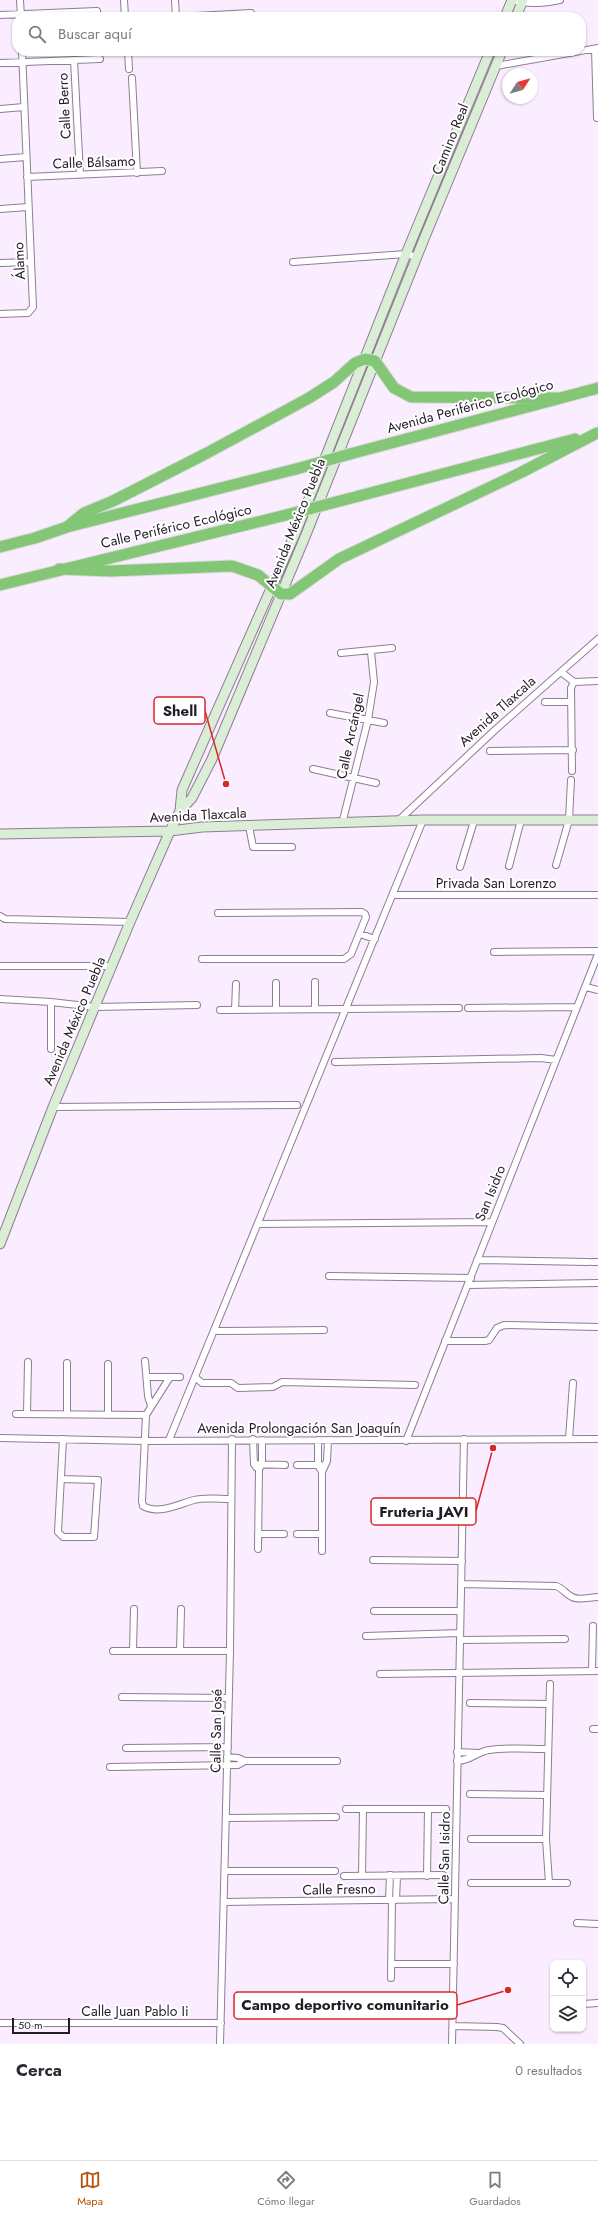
<!DOCTYPE html>
<html lang="es">
<head>
<meta charset="utf-8">
<style>
  body { margin:0; font-family:Jost,sans-serif; background:#f2f2f3; color:#2b2b33 }
  .controls { position:absolute; right:12px; bottom:12px; display:grid; overflow:hidden; border-radius:8px; box-shadow:0 1px 3px #0004 }
  .controls button { width:36px; height:36px; display:grid; place-items:center; padding:0; border:0; border-bottom:1px solid #e1e1e2; background:#fff; color:#2b2b33; font:20px sans-serif }
  .compass { position:absolute; left:502px; top:68px; width:36px; height:36px; border-radius:50%; background:#fff; box-shadow:0 1px 3px #0004; rotate:54deg }
  .scale { position:absolute; left:12px; bottom:10px; width:58px; box-sizing:border-box; padding-left:4px; border:2px solid #231b26; border-top:0; font-size:11px; line-height:14px; white-space:nowrap; color:#231b26; -webkit-text-stroke:3px #fff; paint-order:stroke }
  .list { margin:0; padding:0; list-style:none }
  h2 { display:flex; justify-content:space-between; align-items:center; height:52px; margin:0; padding:0 16px; font-size:17px }
  h2 small { font-size:13px; font-weight:400; color:#7c7c81 }
  .icon { flex:none; width:22px; height:22px; fill:none; stroke:currentColor; stroke-width:2; stroke-linecap:round; stroke-linejoin:round }
  .map { position:relative; flex:none; width:598px; height:2044px; overflow:hidden }
  .search { position:absolute; background:#fff; box-shadow:0 1px 3px #0004; left:12px; right:12px; top:12px; height:44px; display:flex; align-items:center; gap:10px; box-sizing:border-box; padding:0 14px; border-radius:16px; color:#7c7c81; font-size:15px }
  .sheet { height:116px; background:#fff }
  nav { display:flex; justify-content:space-around; align-items:center; box-sizing:border-box; height:56px; border-top:1px solid #e1e1e2; background:#fff; font-size:11px; color:#7c7c81 }
  nav a { display:grid; justify-items:center; gap:2px }
  nav .on { color:#b45309 }
  .map>svg:first-child { display:block }
  .lines { fill:none; stroke-linecap:round; stroke-linejoin:round }
  .street-casing { stroke:#8f7c96; stroke-width:8 }
  .secondary-casing { stroke:#8f7c96; stroke-width:11 }
  .highway-casing { stroke:#dcdbdc; stroke-width:13 }
  .street { stroke:#fff; stroke-width:6 }
  .secondary { stroke:#daeed6; stroke-width:9 }
  .highway { stroke:#83c776; stroke-width:11 }
  .highway-bridge-casing { stroke:#dcdbdc; stroke-width:13; stroke-linecap:butt }
  .highway-bridge { stroke:#83c776; stroke-width:11 }
  .labels { text-anchor:middle; dominant-baseline:central; stroke-width:4; stroke-linejoin:round; paint-order:stroke }
  .street-label { font-size:14px; fill:#231b26; stroke:#fff }
  .leader { fill:none; stroke:#d62828; stroke-width:1.5 }
  .callout-dot { fill:#d62828; stroke:#fff; stroke-width:1.5 }
  .callout { fill:#fff; stroke:#d62828; stroke-width:1.5 }
  .callout-label { font-size:15px; text-anchor:middle; font-weight:bold; fill:#231b26 }
</style>
</head>
<body>
<div class="map">
<svg width="598" height="2044" viewBox="0 0 598 2044">
  <rect width="100%" height="100%" fill="#faedff"/>
  <g class="lines">
    <defs>
      <path id="street" d="M20,0l1,17
        M124,0l1,17
        M175,0l1,17
        M513,0c16,5 31,3 47,0
        M0,15l97,-4
        M177,17l74,-4
        M595,49l2,69
        M128,51l1,18
        M74,60l6,115
        M0,63l100,-4
        M496,66l102,-18
        M132,78l5,95
        M0,109l24,-2
        M0,159l26,-2
        M27,177l135,-6
        M0,209l28,-2
        M293,262l113,-8 11,3
        M0,263l31,-1
        M0,314l28,-1 5,-6 -11,-256
        M341,653l51,-5
        M561,672l13,10
        M574,682l24,-1
        M545,702h26
        M330,713l54,10
        M490,751l83,-1
        M313,769l63,14
        M572,771l-1,-83 3,-6
        M398,821l97,-91 103,-91
        M342,824l26,-104 6,-38 -3,-30
        M249,826l4,21h39
        M556,865l13,-45 2,-40
        M509,866l12,-46
        M460,867l14,-46
        M393,895h205
        M0,916l5,3 125,3
        M360,934l15,5
        M494,952l104,-1
        M202,959h142l7,-5 15,-37 -1,-3 -3,-2 -144,1
        M0,966h112
        M315,982v27
        M276,983v26
        M586,987l12,3
        M0,999l51,3 44,5 102,-2
        M468,1008l109,-1
        M220,1010l239,-2
        M235,1010l1,-26
        M51,1049v-47
        M335,1062l206,-4 15,2
        M53,1107l244,-2
        M258,1224l234,-2
        M477,1260l111,2
        M592,1262h6
        M329,1276l142,2
        M468,1285l130,-2
        M215,1329l3,2 106,-1
        M445,1341h40l4,-1 8,-12 7,-3 94,2
        M145,1361l3,35 3,10
        M108,1364v51
        M147,1377h33
        M170,1377l-24,38 -4,86 1,5c16,9 36,-2 51,-6 11,-3 26,-1 37,-1
        M195,1377l7,6h29l7,5 35,-1 9,-5 133,3
        M16,1414l130,1
        M27,1414l1,-52
        M67,1414v-51
        M0,1438l144,3 454,-2
        M253,1439l1,25 2,3
        M569,1439l4,-56
        M169,1440l254,-620
        M318,1440v25l4,7
        M406,1441l192,-487
        M254,1464l31,1
        M297,1465h24
        M61,1479l37,1 -4,57h-31l-5,-5 5,-93
        M258,1534h26
        M297,1534h25
        M258,1549l1,-80 3,-5v-24
        M322,1551v-79l5,-11 1,-21
        M373,1560l89,1
        M461,1584l95,2c7,2 9,8 16,11 7,4 18,0 26,0
        M374,1611h86
        M366,1636l94,-3
        M460,1640l105,-1
        M113,1651h117
        M133,1651l1,-42
        M180,1651l1,-42
        M592,1671l1,-45
        M380,1674l218,-3
        M122,1697l107,1
        M470,1703l79,1
        M593,1729h5
        M126,1748l102,-1
        M457,1752l22,1
        M227,1757l11,1 7,3h92
        M457,1761c14,0 19,-9 32,-11 19,-3 40,-1 59,-1
        M110,1767l128,-2 7,-4
        M470,1794l77,1
        M346,1809h100
        M226,1818l110,-1
        M471,1839h75
        M225,1871h110
        M344,1876l99,-1
        M362,1876l1,-67
        M427,1876l1,-67
        M471,1883h96
        M549,1883l-3,-44 4,-155
        M389,1900l1,-25
        M396,1900l1,-24
        M224,1902l231,-3
        M577,1923l21,1
        M391,1964h63
        M391,1978l1,-78
        M583,2004l15,-1
        M0,2023h221
        M453,2026l44,1 6,1 17,16
        M220,2044l10,-393 2,-212
        M452,2044l12,-605"/>
      <path id="secondary" d="M505,17l7,-17
        M516,17l7,-17
        M180,811l2,-21 113,-256 111,-280 84,-203
        M0,834l170,-3 32,-4 221,-7h175
        M0,1244l53,-137 77,-185 40,-91 10,-20 12,-13 20,-39 93,-222 119,-298 78,-188"/>
      <path id="highway" d="M350,454l248,-66
        M359,496l216,-57
        M67,527l17,-14 29,-12 94,-48 102,-55 25,-16 21,-19 10,-4 10,2 19,27 17,9 147,1
        M0,547l35,-9 32,-11 229,-58
        M59,569l52,2 121,-5 26,9 23,19h9l49,-35 181,-86 77,-40
        M0,585l286,-70"/>
    </defs>
    <use href="#street" class="street-casing"/>
    <use href="#secondary" class="secondary-casing"/>
    <use href="#highway" class="highway-casing"/>
    <use href="#street" class="street"/>
    <use href="#secondary" class="secondary"/>
    <use href="#highway" class="highway"/>
    <defs>
      <path id="highway-bridge" d="M296,469l54,-15
        M286,515l73,-19"/>
    </defs>
    <use href="#highway-bridge" class="highway-bridge-casing"/>
    <use href="#highway-bridge" class="highway-bridge"/>
  </g>
  <g class="labels">
    <g class="street-label">
      <text transform="translate(64 106) rotate(-93)">Calle Berro</text>
      <text transform="translate(450 139) rotate(-68)">Camino Real</text>
      <text transform="translate(94 162) rotate(-2)">Calle Bálsamo</text>
      <text transform="translate(19 261) rotate(-93)">Álamo</text>
      <text transform="translate(470 406) rotate(-15)">Avenida Periférico Ecológico</text>
      <text transform="translate(295 523) rotate(-68)">Avenida México Puebla</text>
      <text transform="translate(176 526) rotate(-13)">Calle Periférico Ecológico</text>
      <text transform="translate(497 711) rotate(-42)">Avenida Tlaxcala</text>
      <text transform="translate(350 736) rotate(-78)">Calle Arcángel</text>
      <text transform="translate(198 815) rotate(-3)">Avenida Tlaxcala</text>
      <text x="496" y="883">Privada San Lorenzo</text>
      <text transform="translate(74 1021) rotate(-67)">Avenida México Puebla</text>
      <text transform="translate(490 1193) rotate(-68)">San Isidro</text>
      <text x="299" y="1428">Avenida Prolongación San Joaquín</text>
      <text transform="translate(216 1731) rotate(-89)">Calle San José</text>
      <text transform="translate(444 1858) rotate(-89)">Calle San Isidro</text>
      <text transform="translate(339 1889) rotate(-1)">Calle Fresno</text>
      <text x="135" y="2011">Calle Juan Pablo Ii</text>
    </g>
  </g>
  <path class="leader" d="M226 784L205 711M493 1448L476 1511M508 1990L457 2005"/>
  <g class="callout-dot">
    <circle cx="226" cy="784" r="4"/>
    <circle cx="493" cy="1448" r="4"/>
    <circle cx="508" cy="1990" r="4"/>
  </g>
  <g class="callout">
    <rect x="154" y="697" width="51" height="27" rx="4"/>
    <rect x="371" y="1498" width="105" height="27" rx="4"/>
    <rect x="234" y="1992" width="223" height="27" rx="4"/>
  </g>
  <g class="callout-label">
    <text x="180" y="716">Shell</text>
    <text x="424" y="1517">Fruteria JAVI</text>
    <text x="345" y="2010">Campo deportivo comunitario</text>
  </g>
</svg>
<div class="controls">
<button><svg class="icon" aria-label="locate" viewBox="0 0 24 24"><circle cx="12" cy="12" r="6"/><path d="M12 2v4M12 18v4M2 12h4M18 12h4"/></svg></button>
<button><svg class="icon" aria-label="layers" viewBox="0 0 24 24"><path d="M12 4l9 5-9 5-9-5zM3 14l9 5 9-5"/></svg></button>
</div>
<svg class="compass" viewBox="-18 -18 36 36"><path d="M0-13l5 13h-10z" fill="#e53935"/><path d="M0 13l5-13h-10z" fill="#7c7c81"/></svg>
<div class="scale">50 m</div>
<div class="search"><svg class="icon" aria-label="search" viewBox="0 0 24 24"><circle cx="10" cy="10" r="6"/><path d="M15 15l6 6"/></svg>Buscar aquí</div>
</div>
<section class="sheet">
<h2>Cerca<small>0 resultados</small></h2>
<ul class="list">
</ul>
</section>
<nav>
<a class="on"><svg class="icon" aria-label="map" viewBox="0 0 24 24"><path d="M3 6l6-2 6 2 6-2v14l-6 2-6-2-6 2zM9 4v14M15 6v14"/></svg>Mapa</a>
<a><svg class="icon" aria-label="directions" viewBox="0 0 24 24"><path d="M12 3l9 9-9 9-9-9zM9 14v-3h6M13 9l2 2-2 2"/></svg>Cómo llegar</a>
<a><svg class="icon" aria-label="saved" viewBox="0 0 24 24"><path d="M7 4h10v16l-5-4-5 4z"/></svg>Guardados</a>
</nav>
</body>
</html>
